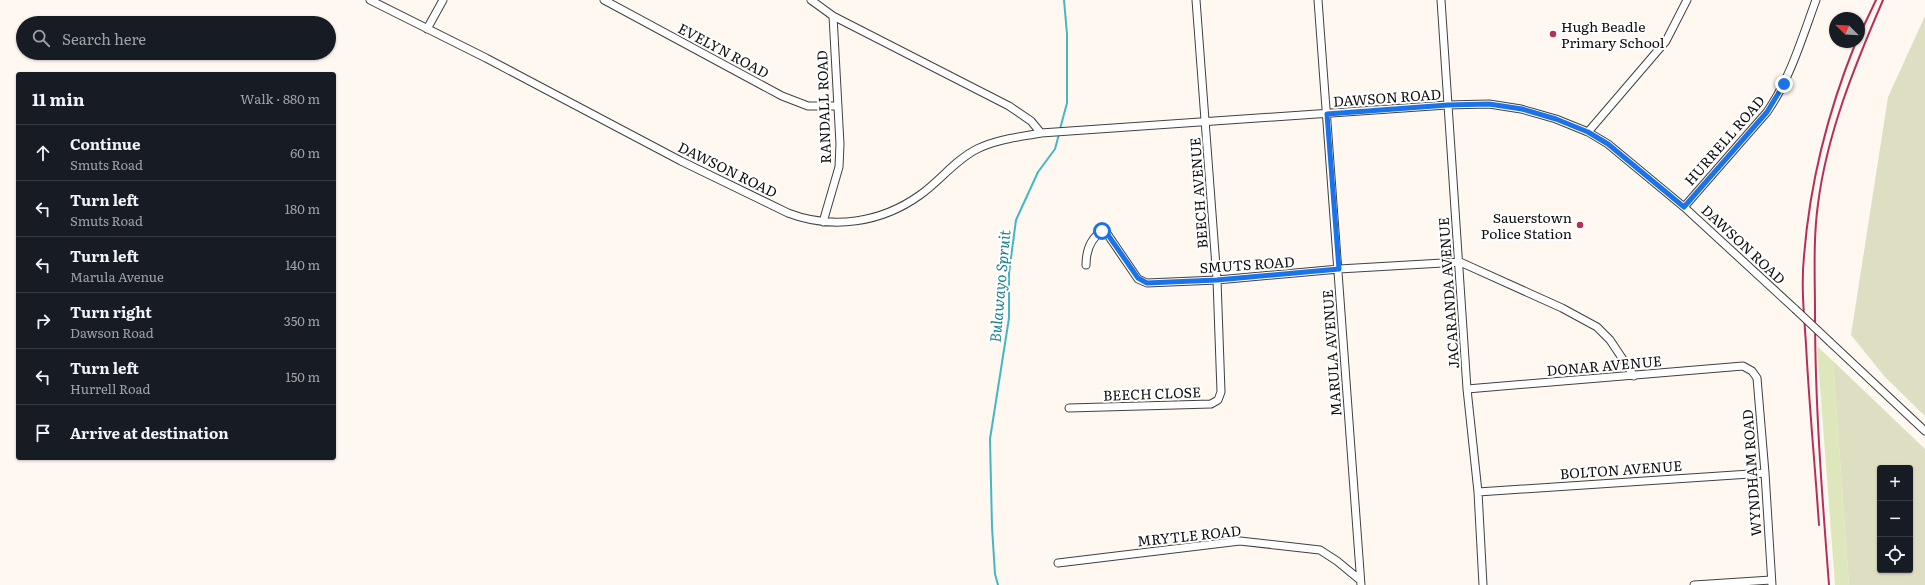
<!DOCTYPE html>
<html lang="en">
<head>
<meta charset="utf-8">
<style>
  body { margin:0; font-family:Literata,serif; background:#20242c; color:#f1f3f6 }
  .controls { position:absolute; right:12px; bottom:12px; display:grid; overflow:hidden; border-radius:4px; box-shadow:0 1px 3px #0004 }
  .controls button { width:36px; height:36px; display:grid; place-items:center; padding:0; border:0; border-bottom:1px solid #363941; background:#171b24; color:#f1f3f6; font:20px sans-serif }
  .compass { position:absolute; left:1829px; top:12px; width:36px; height:36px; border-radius:50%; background:#171b24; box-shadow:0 1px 3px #0004; rotate:294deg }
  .stop { position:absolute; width:12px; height:12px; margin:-9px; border:3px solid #1a73e8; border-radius:50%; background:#fff }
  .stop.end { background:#1a73e8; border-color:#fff; box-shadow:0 1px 4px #0008 }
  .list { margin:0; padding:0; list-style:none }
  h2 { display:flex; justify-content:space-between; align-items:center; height:52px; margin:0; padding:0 16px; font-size:17px }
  h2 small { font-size:13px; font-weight:400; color:#9ea1a6 }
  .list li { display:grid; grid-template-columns:26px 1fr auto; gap:12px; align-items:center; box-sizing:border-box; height:56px; padding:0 16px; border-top:1px solid #363941 }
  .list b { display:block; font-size:15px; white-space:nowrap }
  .list p { margin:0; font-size:13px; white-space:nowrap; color:#9ea1a6 }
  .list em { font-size:13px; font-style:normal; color:#9ea1a6 }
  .icon { flex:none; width:22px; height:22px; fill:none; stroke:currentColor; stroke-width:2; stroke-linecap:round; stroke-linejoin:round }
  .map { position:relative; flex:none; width:1925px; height:585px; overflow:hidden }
  .search { position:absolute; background:#171b24; box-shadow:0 1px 3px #0004; left:16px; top:16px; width:320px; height:44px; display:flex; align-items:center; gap:10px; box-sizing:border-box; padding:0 14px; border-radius:22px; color:#9ea1a6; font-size:15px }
  .panel { position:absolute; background:#171b24; box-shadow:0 1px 3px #0004; left:16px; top:72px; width:320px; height:388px; border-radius:4px }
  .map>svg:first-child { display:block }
  .green { fill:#dee7bc }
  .cemetery { fill:#dedfc2; fill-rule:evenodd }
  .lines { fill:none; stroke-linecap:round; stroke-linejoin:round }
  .stream { stroke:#44b6c5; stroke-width:2 }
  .minor-casing { stroke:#414141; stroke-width:9 }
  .minor { stroke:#fff; stroke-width:7 }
  .rail { stroke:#b62f5c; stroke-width:2 }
  .minor-bridge-casing { stroke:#414141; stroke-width:9; stroke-linecap:butt }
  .minor-bridge { stroke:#fff; stroke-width:7 }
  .route { stroke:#1a73e8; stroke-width:5 }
  .poi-dot { fill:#b62f5c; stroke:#fff; stroke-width:1.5 }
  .labels { text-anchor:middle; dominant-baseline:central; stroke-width:4; stroke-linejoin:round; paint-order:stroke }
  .poi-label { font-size:14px; fill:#0e0e0e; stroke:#fff; text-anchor:start }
  .street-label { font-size:14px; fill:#0e0e0e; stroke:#fff }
  .water-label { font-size:15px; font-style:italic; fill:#1e8092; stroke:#fff }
</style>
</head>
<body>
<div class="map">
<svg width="1925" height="585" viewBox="0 0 1925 585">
  <rect width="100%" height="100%" fill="#fef8f1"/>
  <path class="green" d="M1817,346l16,15 16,224h-14z"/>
  <path class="cemetery" d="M1925,16v400l-40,-39 -34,-42 37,-238z
    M1833,361l92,88v136h-76zM1880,468h30v102h-30z"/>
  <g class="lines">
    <path class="stream" d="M1060,129l7,-26v-69l-3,-34
      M998,585l-3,-11 -3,-47 -2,-88 19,-121v-45l7,-53 22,-48 17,-23 4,-15"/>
    <defs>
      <path id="minor" d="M370,0l116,58 195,103 107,52c44,17 93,10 132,-18 20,-14 35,-35 57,-46 20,-10 43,-12 64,-16l406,-28 42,-1 32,5 35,10 32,13 20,12 76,63 111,102
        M604,0l178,96 26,10h30
        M811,0l22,16 7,128 -1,23 -16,55
        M1318,0l43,585
        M1441,0l26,389 11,103 5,93
        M833,16l176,90 22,15 10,12
        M427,29l16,-29
        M1588,132l78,-91 21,-41
        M1684,207l83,-95c23,-33 35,-74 49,-112
        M1086,265c0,-13 4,-26 16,-34l4,1 32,47 9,4 70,-3 122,-11 121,-7 102,46 35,19 13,13 24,36
        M1830,342l95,89
        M1467,389l276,-23 9,5 5,7 8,95 7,112
        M1069,408l142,-4 7,-4 3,-8 -4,-112 -21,-280
        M1478,492l287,-19
        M1058,563l182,-22 80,9 17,11 23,19
        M1694,585l77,-5"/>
    </defs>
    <use href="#minor" class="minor-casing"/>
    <use href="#minor" class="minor"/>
    <path class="rail" d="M1859,36l17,-36
      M1819,525c-4,-60 -10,-121 -13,-181 -2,-29 -5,-59 -2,-88 6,-75 24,-145 52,-214
      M1829,585c-7,-90 -14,-181 -14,-272 0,-36 -2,-73 3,-109 9,-71 37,-139 65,-204"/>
    <defs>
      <path id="minor-bridge" d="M1795,309l35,33"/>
    </defs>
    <use href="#minor-bridge" class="minor-bridge-casing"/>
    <use href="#minor-bridge" class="minor-bridge"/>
  </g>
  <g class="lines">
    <path class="route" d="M1102,231l4,1 32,46 9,5 70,-3 122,-11 -12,-155 121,-9 41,-1 33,5 34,10 32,13 20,12 76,63 83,-95 17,-28"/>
  </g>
  <g class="poi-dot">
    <circle cx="1553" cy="34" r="4"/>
    <circle cx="1580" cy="225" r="4"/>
  </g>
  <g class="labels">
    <g class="poi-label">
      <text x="1561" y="26">Hugh Beadle<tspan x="1561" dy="16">Primary School</tspan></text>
      <text x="1572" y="217" text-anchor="end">Sauerstown<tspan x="1572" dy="16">Police Station</tspan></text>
    </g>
    <g class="street-label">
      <text transform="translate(724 50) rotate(28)">EVELYN ROAD</text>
      <text transform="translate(1387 97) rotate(-4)">DAWSON ROAD</text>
      <text transform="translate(823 107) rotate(-92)">RANDALL ROAD</text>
      <text transform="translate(1724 140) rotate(-49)">HURRELL ROAD</text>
      <text transform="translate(728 169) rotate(26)">DAWSON ROAD</text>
      <text transform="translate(1198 193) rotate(-94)">BEECH AVENUE</text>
      <text transform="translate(1744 244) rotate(43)">DAWSON ROAD</text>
      <text transform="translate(1247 264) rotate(-4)">SMUTS ROAD</text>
      <text transform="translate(1448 293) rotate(-94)">JACARANDA AVENUE</text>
      <text transform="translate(1331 353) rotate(-94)">MARULA AVENUE</text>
      <text transform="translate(1604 365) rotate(-5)">DONAR AVENUE</text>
      <text transform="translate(1152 393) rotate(-2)">BEECH CLOSE</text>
      <text transform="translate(1621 469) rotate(-4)">BOLTON AVENUE</text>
      <text transform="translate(1751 473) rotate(-94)">WYNDHAM ROAD</text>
      <text transform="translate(1189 535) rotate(-6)">MRYTLE ROAD</text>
    </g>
    <g class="water-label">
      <text transform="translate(999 286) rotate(-85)">Bulawayo Spruit</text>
    </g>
  </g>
</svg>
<div class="controls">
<button>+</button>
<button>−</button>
<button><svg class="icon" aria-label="locate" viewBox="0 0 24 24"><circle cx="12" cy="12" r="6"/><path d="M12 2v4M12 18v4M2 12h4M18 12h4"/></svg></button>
</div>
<svg class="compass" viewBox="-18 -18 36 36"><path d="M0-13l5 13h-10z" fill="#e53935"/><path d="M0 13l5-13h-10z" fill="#9ea1a6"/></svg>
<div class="stop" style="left:1102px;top:231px"></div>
<div class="stop end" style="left:1784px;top:84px"></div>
<div class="search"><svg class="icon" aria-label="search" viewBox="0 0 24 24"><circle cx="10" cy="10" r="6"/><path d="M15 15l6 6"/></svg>Search here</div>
<section class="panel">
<h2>11 min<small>Walk · 880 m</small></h2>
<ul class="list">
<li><svg class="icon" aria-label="ahead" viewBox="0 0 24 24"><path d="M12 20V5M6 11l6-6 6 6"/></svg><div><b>Continue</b><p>Smuts Road</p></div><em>60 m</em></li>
<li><svg class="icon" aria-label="left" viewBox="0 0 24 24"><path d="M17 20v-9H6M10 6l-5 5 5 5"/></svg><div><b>Turn left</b><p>Smuts Road</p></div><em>180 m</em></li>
<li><svg class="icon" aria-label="left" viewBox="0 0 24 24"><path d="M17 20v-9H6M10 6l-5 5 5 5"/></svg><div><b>Turn left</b><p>Marula Avenue</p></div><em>140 m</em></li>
<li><svg class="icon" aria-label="right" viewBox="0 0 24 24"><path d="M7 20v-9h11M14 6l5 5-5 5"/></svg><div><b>Turn right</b><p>Dawson Road</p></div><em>350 m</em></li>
<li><svg class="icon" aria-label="left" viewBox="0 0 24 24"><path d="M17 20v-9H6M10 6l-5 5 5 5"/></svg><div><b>Turn left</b><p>Hurrell Road</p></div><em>150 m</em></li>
<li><svg class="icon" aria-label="arrive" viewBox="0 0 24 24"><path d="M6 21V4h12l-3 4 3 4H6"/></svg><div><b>Arrive at destination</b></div></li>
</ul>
</section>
</div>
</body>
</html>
